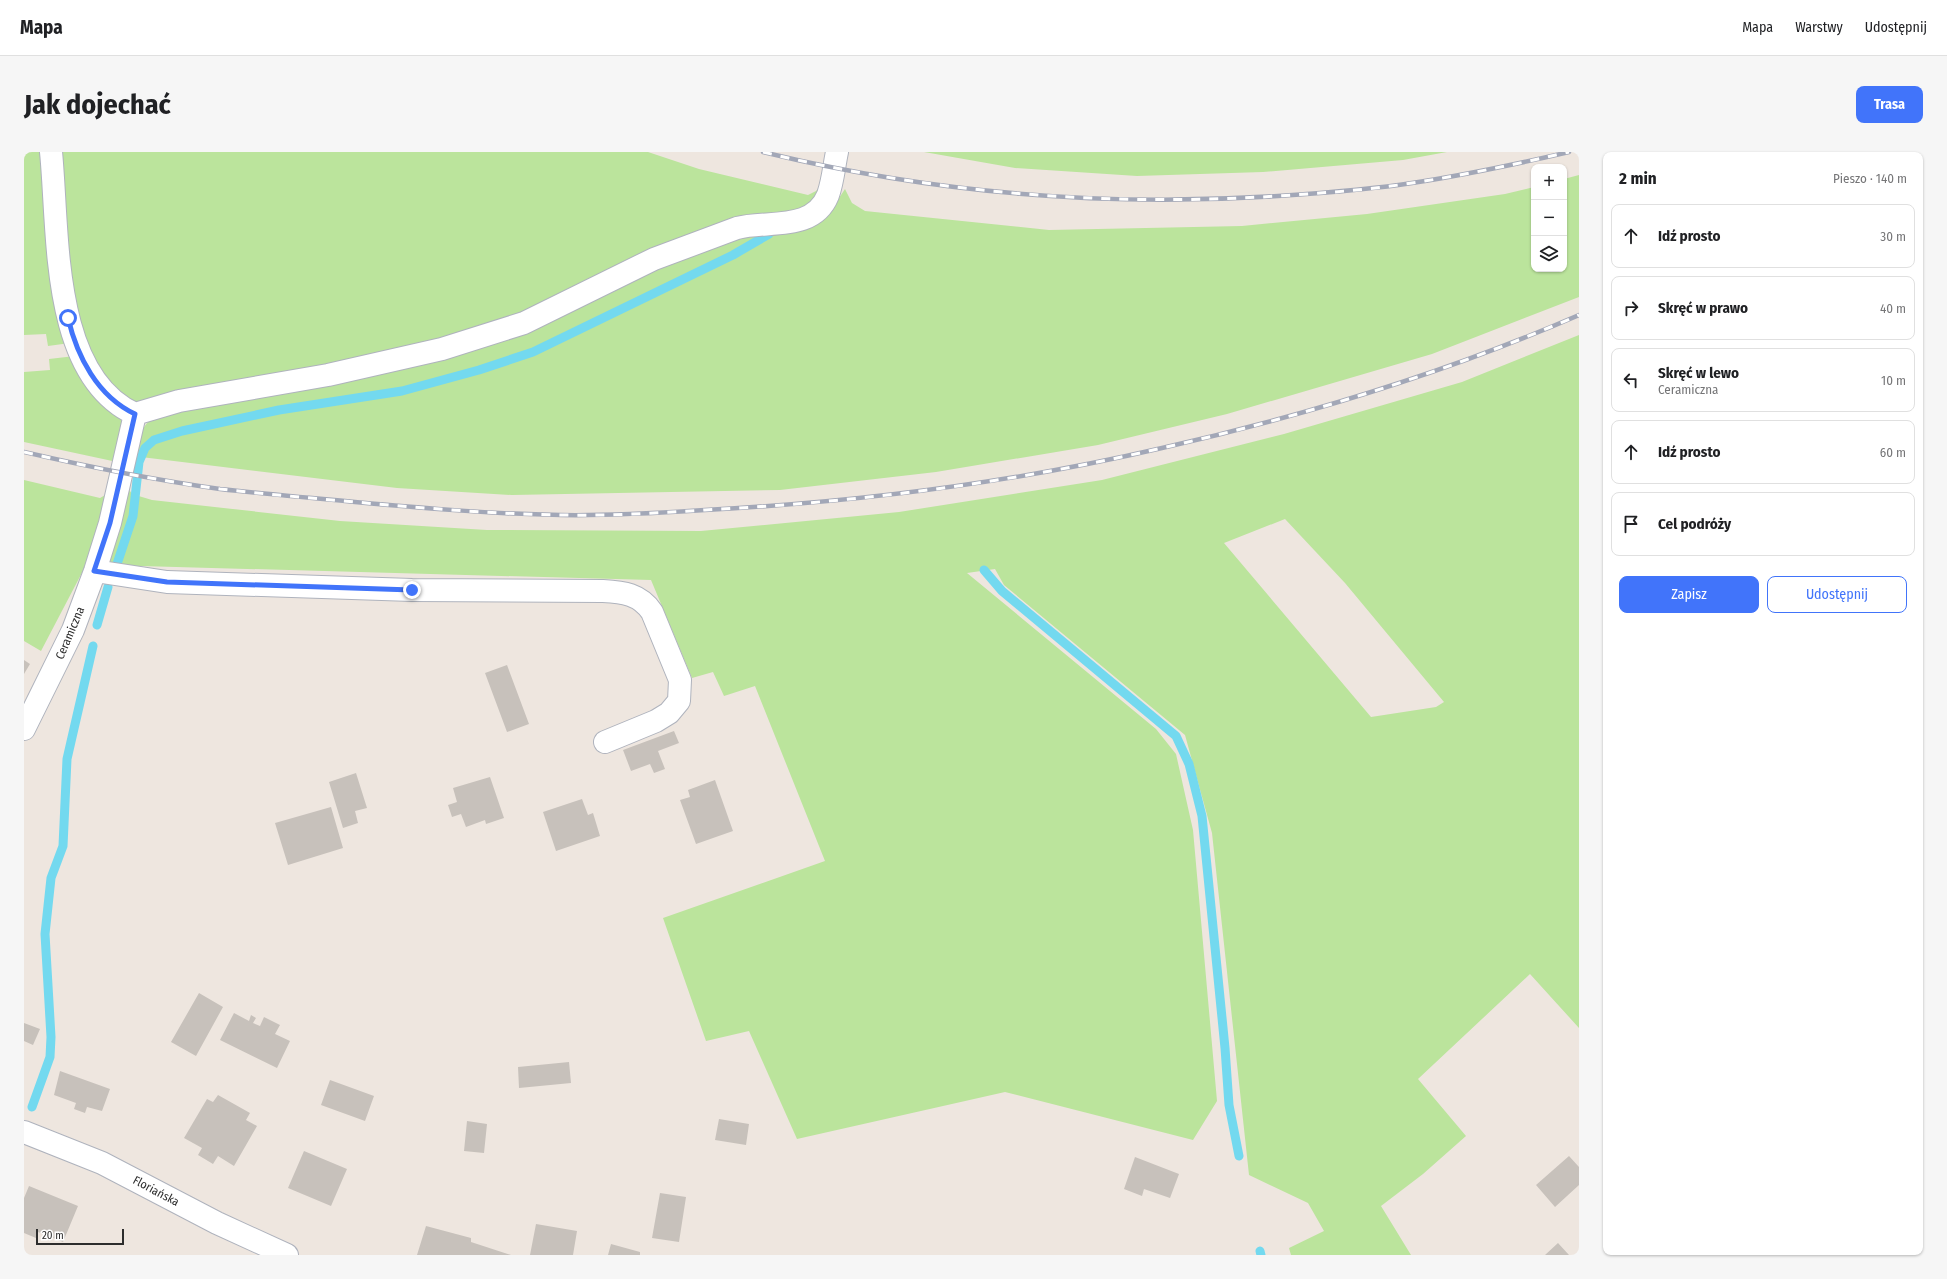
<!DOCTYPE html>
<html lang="pl">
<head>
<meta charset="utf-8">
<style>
  body { margin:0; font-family:"Fira Sans Condensed",sans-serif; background:#f6f6f6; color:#202124 }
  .controls { position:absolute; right:12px; top:12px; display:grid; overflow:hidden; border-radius:8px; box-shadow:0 1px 3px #0004 }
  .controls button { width:36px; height:36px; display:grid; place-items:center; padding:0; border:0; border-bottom:1px solid #e0e0e0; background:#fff; color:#202124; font:20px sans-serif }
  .scale { position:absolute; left:12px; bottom:10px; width:88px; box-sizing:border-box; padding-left:4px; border:2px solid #2d2d2d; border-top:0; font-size:11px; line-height:14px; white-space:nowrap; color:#2d2d2d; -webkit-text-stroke:3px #fff; paint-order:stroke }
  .stop { position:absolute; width:12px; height:12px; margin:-9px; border:3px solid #4174fa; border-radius:50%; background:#fff }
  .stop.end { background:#4174fa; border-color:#fff; box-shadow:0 1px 4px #0008 }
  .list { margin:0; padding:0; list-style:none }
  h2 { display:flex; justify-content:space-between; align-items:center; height:52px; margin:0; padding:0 16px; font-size:17px }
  h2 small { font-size:13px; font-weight:400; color:#757577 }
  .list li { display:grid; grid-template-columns:26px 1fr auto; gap:12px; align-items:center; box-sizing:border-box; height:64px; margin:0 8px 8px; padding:0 8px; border:1px solid #e0e0e0; border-radius:8px }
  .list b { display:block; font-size:15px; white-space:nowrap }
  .list p { margin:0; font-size:13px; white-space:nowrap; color:#757577 }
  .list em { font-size:13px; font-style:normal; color:#757577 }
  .actions { display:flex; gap:8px; padding:12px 16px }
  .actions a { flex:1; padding:9px 0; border:1px solid #4174fa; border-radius:8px; text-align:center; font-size:14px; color:#4174fa }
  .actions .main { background:#4174fa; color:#fff }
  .icon { flex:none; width:22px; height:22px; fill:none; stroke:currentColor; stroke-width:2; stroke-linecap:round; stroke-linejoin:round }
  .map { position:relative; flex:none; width:1555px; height:1103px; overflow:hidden; border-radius:8px }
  header { display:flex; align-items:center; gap:24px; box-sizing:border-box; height:56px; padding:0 20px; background:#fff; border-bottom:1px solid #e0e0e0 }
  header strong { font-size:19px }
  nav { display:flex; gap:22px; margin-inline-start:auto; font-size:14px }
  .intro { display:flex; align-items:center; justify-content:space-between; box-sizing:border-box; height:96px; padding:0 24px }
  h1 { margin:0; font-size:28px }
  .button { padding:10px 18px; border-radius:8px; background:#4174fa; color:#fff; font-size:14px; font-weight:700 }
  main { display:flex; gap:24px; padding:0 24px }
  aside { flex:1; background:#fff; border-radius:8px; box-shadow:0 1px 3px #0004 }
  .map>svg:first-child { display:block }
  .green { fill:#bbe49c; fill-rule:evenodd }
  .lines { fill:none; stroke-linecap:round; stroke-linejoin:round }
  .stream { stroke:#73d9ef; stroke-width:9 }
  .building { fill:#c7c1bb }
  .minor-casing { stroke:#afb3bd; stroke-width:24 }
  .minor { stroke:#fff; stroke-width:22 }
  .rail-casing { stroke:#a2a7b7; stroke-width:4.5 }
  .rail { stroke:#fff; stroke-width:3; stroke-dasharray:9; stroke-linecap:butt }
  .route { stroke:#4174fa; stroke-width:5 }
  .labels { text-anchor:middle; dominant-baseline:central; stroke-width:3; stroke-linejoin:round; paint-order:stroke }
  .street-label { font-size:12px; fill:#2d2d2d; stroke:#fff }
</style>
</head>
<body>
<header>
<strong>Mapa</strong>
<nav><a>Mapa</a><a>Warstwy</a><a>Udostępnij</a></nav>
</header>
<div class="intro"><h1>Jak dojechać</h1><a class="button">Trasa</a></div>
<main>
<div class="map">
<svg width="1555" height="1103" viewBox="0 0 1555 1103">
  <rect width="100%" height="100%" fill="#eee6df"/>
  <path class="green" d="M0,0h20l26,191 -22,3 -2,-12 -22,1z
    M38,0h586l51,17 109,26 8,-4 9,-11 -17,29 -66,7 -43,16 -167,79 -141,44 -251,49 -13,-4 -33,-35 -11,-27 -11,-48z
    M900,0h523l-44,8 -140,12 -126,4 -122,-8z
    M1555,23v122l-147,57 -205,60 -129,31 -162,27 -156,18 -268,5 -115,-7 -256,-31 -6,2c3,-20 3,-30 21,-44l244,-46 233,-89 89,-37 113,-39 10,-15 7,14 13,8 184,19 193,-4 125,-12 138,-20 29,-7v82h30v-90z
    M1555,183v693l-49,-54 -112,105 48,57 -43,38 -42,32 30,49h-120l-2,-7 35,-17 -16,-28 -59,-28 -37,-342 -27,-98 -181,-150 -9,-16 -28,4 189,156 20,25 17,76 24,271 -24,39 -188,-48 -208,47 -48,-108 -43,10 -43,-123 162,-57 -70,-175 -31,10 -11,-24 -21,6 -41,-98 -546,-15 23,-77 4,6 20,6 188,21 147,9 214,1 198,-19 203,-32 182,-46 178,-52zM1261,367l60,64 99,119 -8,5 -65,10 -147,-174z
    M51,204l46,64 2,6 -6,36 -93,-20v-70l26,-2 -1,-11z
    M0,328l76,18 7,-4 -10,50 -56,107 -17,-10z"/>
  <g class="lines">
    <path class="stream" d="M92,415l17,-51 6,-54 6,-14 9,-8 28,-9 97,-21 123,-19 77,-21 54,-18 200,-97 36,-21
      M960,418l18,21 174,145 13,28 13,52 23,232 4,57 10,51
      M73,473l11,-38
      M8,955l18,-50 1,-20 -6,-103 6,-56 12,-32 4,-87 26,-113
      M1236,1099l1,4"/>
  </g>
  <path class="building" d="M0,508l6,4 -6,10z
    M483,513l22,59 -22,8 -22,-59z
    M650,579l5,12 -21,8 7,18 -11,4 -4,-9 -19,7 -8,-21z
    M332,621l11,35 -12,3 3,12 -15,5 -14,-46z
    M466,625l14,41 -18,6 -1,-4 -19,7 -5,-13 -9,3 -4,-12 9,-3 -4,-14z
    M691,628l18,51 -37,13 -16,-44 10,-3 -2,-7z
    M558,647l6,16 5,-2 7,23 -44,15 -13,-39z
    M307,655l12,41 -55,17 -13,-42z
    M175,841l24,14 -27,49 -25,-14z
    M210,861l15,8 2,-6 5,3 -3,5 7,3 4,-9 16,8 -5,9 15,7 -13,27 -57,-28z
    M0,871l16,6 -7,16 -9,-4z
    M545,910l2,21 -52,5 -1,-21z
    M36,919l50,18 -8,22 -15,-4 -2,6 -11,-4 2,-6 -22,-8z
    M306,928l44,16 -9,25 -44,-16z
    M194,943l32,18 -4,7 11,6 -23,40 -16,-10 -5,8 -15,-9 4,-7 -18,-10 23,-39 6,3z
    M695,967l30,5 -3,21 -31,-5z
    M443,969l20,3 -3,29 -20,-2z
    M280,999l43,18 -16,37 -43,-18z
    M1545,1004l10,11v18l-24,22 -19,-22z
    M1111,1005l44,17 -9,24 -26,-9 -2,7 -18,-7z
    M5,1034l49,20 -15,36 -25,-10 -2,6 -12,-5v-35z
    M636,1041l26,4 -7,45 -27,-4z
    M512,1072l41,7 -4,24h-43z
    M402,1074l45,12v4l40,13h-94z
    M1534,1091l11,12h-24z
    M587,1092l29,8v3h-32z"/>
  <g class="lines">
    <defs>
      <path id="minor" d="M111,262l44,-13 149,-26 114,-26 82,-26 130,-64 83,-31c31,-8 76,4 91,-33 5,-14 6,-29 9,-43
        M71,419l72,11 245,8 191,1c20,1 37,3 49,21l28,68 -1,21 -10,12 -13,8 -51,21
        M0,577l49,-99 22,-59 15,-48 25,-109c-85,-39 -76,-183 -84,-262
        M0,980l78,31 115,60 70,32"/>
    </defs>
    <use href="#minor" class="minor-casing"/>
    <use href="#minor" class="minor"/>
    <defs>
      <path id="rail" d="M739,0c168,41 342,55 515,44 45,-3 90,-6 134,-13 53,-8 105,-19 157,-31
        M0,300c65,15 130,28 196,37 45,5 90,9 135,13 68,6 137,12 206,13 48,1 96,-2 144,-5 154,-8 306,-27 457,-62 142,-32 283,-75 417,-133"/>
    </defs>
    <use href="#rail" class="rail-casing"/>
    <use href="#rail" class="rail"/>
  </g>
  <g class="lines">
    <path class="route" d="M44,166c9,38 29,78 67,96l-25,109 -16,48 73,11 245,8"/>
  </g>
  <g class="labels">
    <g class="street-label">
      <text transform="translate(46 481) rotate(-67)">Ceramiczna</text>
      <text transform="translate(132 1039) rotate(28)">Floriańska</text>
    </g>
  </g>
</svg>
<div class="controls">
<button>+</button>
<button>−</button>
<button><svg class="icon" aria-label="layers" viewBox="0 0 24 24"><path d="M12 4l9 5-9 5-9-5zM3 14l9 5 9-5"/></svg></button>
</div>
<div class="scale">20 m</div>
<div class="stop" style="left:44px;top:166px"></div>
<div class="stop end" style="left:388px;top:438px"></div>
</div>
<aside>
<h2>2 min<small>Pieszo · 140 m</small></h2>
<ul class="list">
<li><svg class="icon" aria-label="ahead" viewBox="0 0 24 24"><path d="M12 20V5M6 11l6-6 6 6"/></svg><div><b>Idź prosto</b></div><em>30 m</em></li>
<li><svg class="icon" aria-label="right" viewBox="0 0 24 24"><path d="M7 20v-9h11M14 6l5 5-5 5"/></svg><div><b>Skręć w prawo</b></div><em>40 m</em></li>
<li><svg class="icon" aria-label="left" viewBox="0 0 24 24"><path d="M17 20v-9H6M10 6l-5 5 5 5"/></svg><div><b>Skręć w lewo</b><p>Ceramiczna</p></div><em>10 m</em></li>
<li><svg class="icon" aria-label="ahead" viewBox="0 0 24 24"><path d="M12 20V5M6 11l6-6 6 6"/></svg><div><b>Idź prosto</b></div><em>60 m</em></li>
<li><svg class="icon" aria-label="arrive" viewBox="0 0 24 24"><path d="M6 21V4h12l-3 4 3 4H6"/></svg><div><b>Cel podróży</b></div></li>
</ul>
<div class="actions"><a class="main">Zapisz</a><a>Udostępnij</a></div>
</aside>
</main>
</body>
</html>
